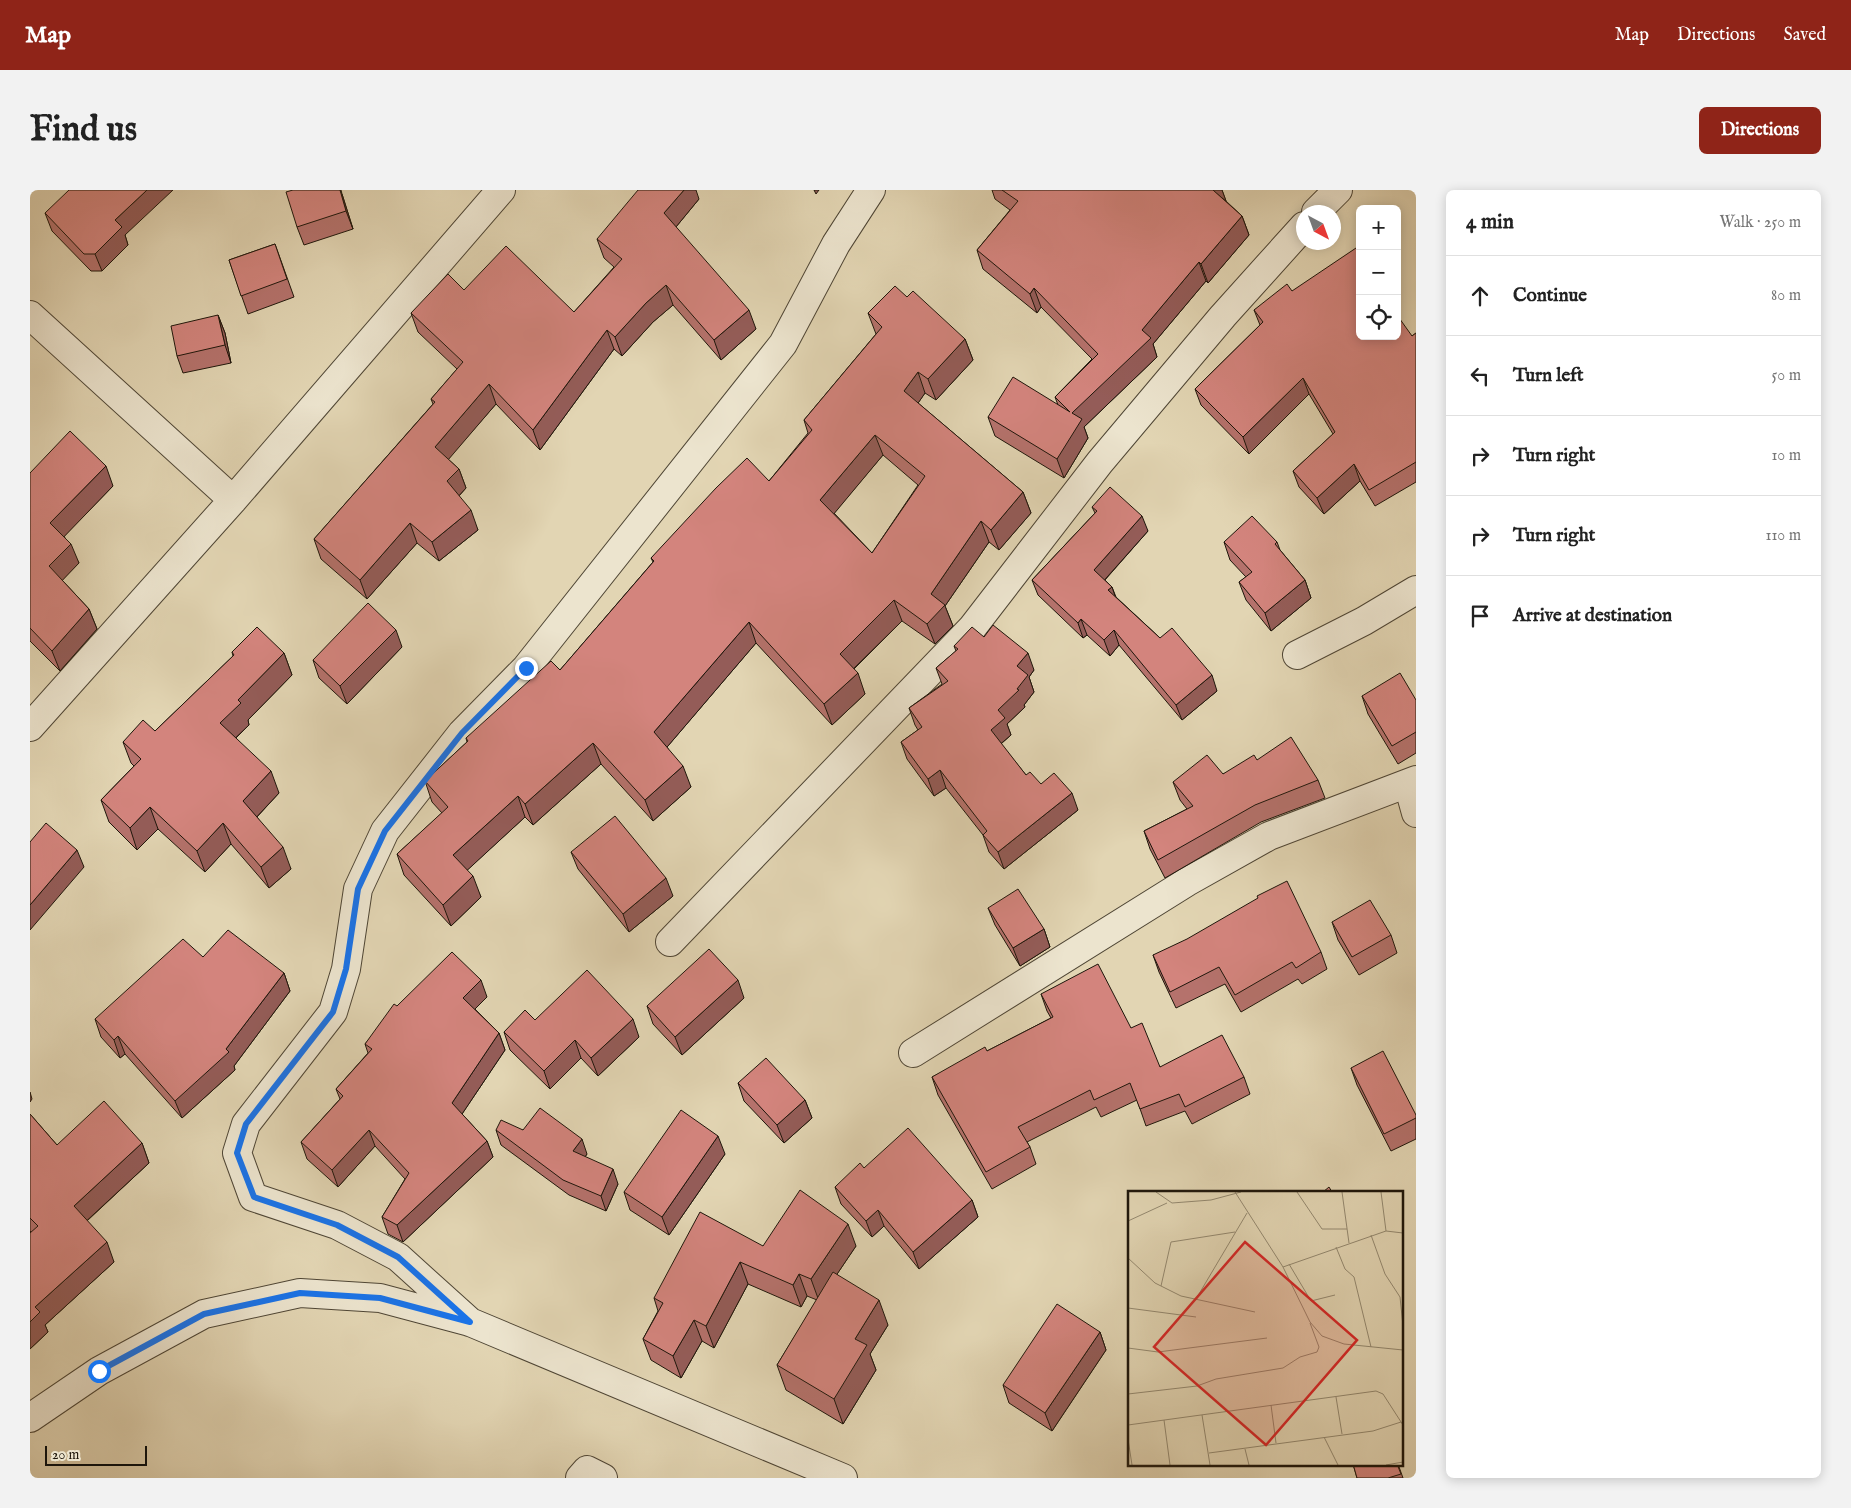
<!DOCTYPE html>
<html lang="en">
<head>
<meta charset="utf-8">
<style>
  body { margin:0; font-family:"IM FELL English",serif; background:#f2f2f2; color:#222 }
  .controls { position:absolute; right:15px; top:15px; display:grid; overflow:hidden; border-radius:8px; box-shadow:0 2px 12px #0003 }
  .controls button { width:45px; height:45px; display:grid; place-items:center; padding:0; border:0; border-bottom:1px solid #e0e0e0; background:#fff; color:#222; font:25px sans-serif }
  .compass { position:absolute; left:1266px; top:15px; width:45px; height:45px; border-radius:50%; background:#fff; box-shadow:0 2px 12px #0003; rotate:139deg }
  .scale { position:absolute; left:15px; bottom:12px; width:102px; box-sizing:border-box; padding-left:5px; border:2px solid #1e160b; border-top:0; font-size:14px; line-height:18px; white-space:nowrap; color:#1e160b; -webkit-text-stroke:4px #ece4ce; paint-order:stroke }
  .stop { position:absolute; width:15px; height:15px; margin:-11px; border:4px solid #1a73e8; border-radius:50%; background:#fff }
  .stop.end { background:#1a73e8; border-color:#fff; box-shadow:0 1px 5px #0008 }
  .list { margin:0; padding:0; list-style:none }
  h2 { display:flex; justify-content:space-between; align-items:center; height:65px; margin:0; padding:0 20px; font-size:21px }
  h2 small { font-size:16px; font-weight:400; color:#767676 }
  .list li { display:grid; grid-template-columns:32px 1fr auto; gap:15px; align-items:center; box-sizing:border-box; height:80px; padding:0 20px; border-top:1px solid #e0e0e0 }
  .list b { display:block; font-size:19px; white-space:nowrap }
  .list em { font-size:16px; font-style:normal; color:#767676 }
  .icon { flex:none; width:28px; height:28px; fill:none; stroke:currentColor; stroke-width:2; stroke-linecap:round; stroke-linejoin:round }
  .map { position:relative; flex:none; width:1386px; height:1288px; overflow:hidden; border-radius:8px }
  header { display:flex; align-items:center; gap:30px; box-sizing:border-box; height:70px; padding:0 25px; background:#8f2418; color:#fff }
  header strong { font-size:24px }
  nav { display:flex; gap:28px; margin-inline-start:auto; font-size:18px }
  .intro { display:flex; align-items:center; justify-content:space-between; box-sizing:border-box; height:120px; padding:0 30px }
  h1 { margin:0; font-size:35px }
  .button { padding:12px 22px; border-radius:8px; background:#8f2418; color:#fff; font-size:18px; font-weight:700 }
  main { display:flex; gap:30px; padding:0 30px }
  aside { flex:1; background:#fff; border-radius:8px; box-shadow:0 2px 12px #0003 }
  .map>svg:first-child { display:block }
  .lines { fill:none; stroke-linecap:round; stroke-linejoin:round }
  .minor-casing { stroke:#4f4635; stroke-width:30 }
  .minor { stroke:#ece4ce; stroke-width:28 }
  .wall { fill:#b5726c; stroke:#1e160b; fill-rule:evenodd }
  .shaded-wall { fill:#945c58; stroke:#1e160b }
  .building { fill:#d3847d; stroke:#1e160b; fill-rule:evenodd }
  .route { stroke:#1a73e8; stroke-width:6 }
  .inset-road { fill:none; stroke:#948970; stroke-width:1 }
  .view { fill:#d62828; fill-opacity:0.15; stroke:#d62828; stroke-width:2.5 }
  .inset-edge { fill:none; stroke:#1e160b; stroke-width:2.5 }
</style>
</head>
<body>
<header>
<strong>Map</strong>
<nav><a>Map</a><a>Directions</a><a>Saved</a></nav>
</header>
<div class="intro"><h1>Find us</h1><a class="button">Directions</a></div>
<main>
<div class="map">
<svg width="1386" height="1288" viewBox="0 0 1386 1288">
  <rect width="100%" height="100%" fill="#e2d5b3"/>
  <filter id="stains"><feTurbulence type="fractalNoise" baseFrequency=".004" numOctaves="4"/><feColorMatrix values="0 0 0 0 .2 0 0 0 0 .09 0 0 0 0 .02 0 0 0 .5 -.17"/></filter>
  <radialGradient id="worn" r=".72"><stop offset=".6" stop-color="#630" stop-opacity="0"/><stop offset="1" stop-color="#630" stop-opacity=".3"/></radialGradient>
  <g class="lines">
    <defs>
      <path id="minor" d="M1286,22l22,-22
        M0,125l203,185
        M1267,465l67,-34 52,-31
        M0,537l203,-227 268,-310
        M1378,594l8,29
        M640,752l302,-314 128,-166 123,-146 81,-90
        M883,863l274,-171 82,-46 147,-56
        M440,1132l-72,-65 -61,-32 -84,-28 -16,-44 9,-29 87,-112 13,-43 12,-80 27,-58 77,-98 64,-65 257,-324 53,-100 35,-54
        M0,1228l69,-47 105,-57 96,-21 80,5 90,24 373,156
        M550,1288l7,-8 16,8"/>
    </defs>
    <use href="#minor" class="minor-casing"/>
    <use href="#minor" class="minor"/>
  </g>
  <path class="wall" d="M962,0h230l4,11 16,15 7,19 -41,48 -2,-2 -53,63 4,13 -73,70 4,11 -24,40 -69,-42 -7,-19 70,-12 -3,-8 37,-38 -51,-52 -4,6 -54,-44 -6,-19 33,-40 -15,-11z
    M312,4l11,35 -49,16 -7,-18z
    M669,9l-23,28 80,102 -35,31 -48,-55 -20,17 -31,34 -8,-7 -74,101 -44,-46 -48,55 11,10 7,19 -7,8 19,34 -39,31 -22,-18 -50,56 -46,-40 -7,-20 119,-135 -2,-5 26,-30 -39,-37 -7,-19 53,-23 110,22 40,-45 -10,-9 -7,-19z
    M15,23l80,22 3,10 -26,26h-11l-39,-40z
    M245,54l19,53 -46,17 -19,-54z
    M1262,101l68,45h52l4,-3v149l-41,24 -15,-25 -36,33 -25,-27 -6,-16 40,-37 -24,-40 -60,60 -48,-49 -6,-16 65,-64 -6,-15z
    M877,107l58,42 8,21 -37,40 -11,-7 -7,10 105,89 8,21 -32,37 -10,-8 -44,64 8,20 -18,18 -33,-23 -48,48 11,25 -33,31 -76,-82 -89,104 24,40 -38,34 -52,-57 -68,61 -8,-8 -58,53 14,27 -30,29 -47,-51 -7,-21 45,-41 -10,-11 -7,-21 42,-39 -1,-4 94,-68 93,-108 -2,-4 118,-77 39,-48 -4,-13 72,-86 -8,-21zM853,265l35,30 -46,68 -38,-40z
    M188,125l7,18 6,30 -48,10 -6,-17z
    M0,283l83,13 -49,50 15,27 -17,17 27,29 8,20 -37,42 -30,-30z
    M1062,317l56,24 -43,49 7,7 4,10 101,94 -35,29 -63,-75 -9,11 -23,-21 -4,3 -45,-43 -6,-15 63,-67z
    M1194,352h53l3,8 25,30 6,18 -40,33 -25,-31 -7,-18 7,-5 -16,-17z
    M954,447l50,33 -5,7 5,15 -10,13 1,2 -18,17 4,11 -10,9 25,31 52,35 -74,59 -15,-17 -6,-17 -37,-47 -12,8 -27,-37 -6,-17 17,-12 -3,-5 -6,-17 33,-24 -6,-16 20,-17 -2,-5z
    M372,457l-55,57 -28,-26 -6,-18z
    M202,462l52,1 8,22 -44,45 1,5 -13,13 43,55 -22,24 34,52 -22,19 -38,-44 -26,28 -47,-43 -21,21 -28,-28 -8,-22 33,-34 -3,-3 -8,-21 32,-11 78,-75z
    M1332,506l54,4v53l-18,11 -30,-50z
    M1227,570l61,20 7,18 -64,24 -96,56 -15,-29 -6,-18 43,-22 -7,-9 -7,-18 50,-8z
    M541,662l102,44 -44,36 -51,-63z
    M958,718l56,21 6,18 -30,19 -25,-41z
    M1302,732l59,13 6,18 -38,22 -21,-35z
    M1291,762l6,17 -25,15 -4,-5 -57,33 -16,-28 -49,24 -17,-36 -6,-17z
    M173,767l81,16 6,18 -56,75 1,4 -53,48 -57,-64 -5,4 -19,-21 -6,-18z
    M1011,804l90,34 29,39 84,10 6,17 -58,30 -7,-13 -39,15 -9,-26 -36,17 -5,-10 -69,35 3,5 6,17 -44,25 -54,-94 -6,-18 55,-26 64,-33 -4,-7z
    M457,807l-12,12 24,24 6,17 -43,64 25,27 6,16 -90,85 -15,-8 -6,-17 23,-38 -30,-33 -37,41 -31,-28 -6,-17 39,-43 -4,-10 32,-36 -3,-9 32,-38z
    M714,808l-62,57 -29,-31 -6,-18z
    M505,830l104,17 -41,39 -17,-18 -31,31 -40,-39 -6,-18z
    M1321,878l65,47v24l-25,12 -34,-66z
    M708,893l67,17 7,18 -28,25 -40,-42z
    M0,924l27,31 85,-2 7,20 -62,58 27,41 -69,63 3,7 -18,17v-115l1,-2 -1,-1z
    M466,940h27l64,24 -2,3 33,27 -12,27 -37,-16 -68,-50z
    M695,964l-56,81 -39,-25 -6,-18z
    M834,978l108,32 6,17 -59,52 -35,-43 -12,11 -31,-33 -6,-17z
    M733,1056h93l-19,28 51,51 -18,29 6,16 -33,54 -57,-34 -9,-25 40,-65 -10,-4 -6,11 -53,-23 -34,64 -12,-7 -21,37 -30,-18 -8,-21 15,-28 -4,-13z
    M1070,1142l6,18 -54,81 -43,-28 -6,-18z
    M1323,1274h45l5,14h-46z"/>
  <path class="shaded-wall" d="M117,0h26l-48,45 3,10 -26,26 -7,-17 20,-34z
    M310,0h1l1,4 11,35 -7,-18z
    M654,0h12l3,9 -28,34 -7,-20z
    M784,0h5l-3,4z
    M1182,0h10l4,11z
    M1212,26l7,19 -41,48 -7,-19z
    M1169,72l7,19 -53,63 4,13 -73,70 4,11 -24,40 -7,-19 15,-46z
    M636,95l7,20 -20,17 -31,34 -7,-19 31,-34z
    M1004,98l7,19 -4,6 -7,-19z
    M719,120l7,19 -35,31 -7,-20z
    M188,125l7,18 6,30 -6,-18z
    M577,140l7,19 -74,101 -7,-20z
    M935,149l8,21 -37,40 -8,-21z
    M888,182l7,21 -13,19 -8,-21z
    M1273,188l6,16 -60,60 -6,-17z
    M459,194l7,20 -54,63 -7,-20z
    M845,245l8,20 -55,66 -8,-21z
    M1324,274l6,17 -36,33 -7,-16z
    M76,276l7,20 -55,57 -8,-20z
    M429,279l7,19 -12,13 -7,-20z
    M993,302l8,21 -32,37 -8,-20z
    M441,320l7,20 -39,31 -7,-19z
    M1112,326l6,15 -48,54 -6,-15z
    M951,331l8,21 -44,64 8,20 -18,18 -8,-20 4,-30z
    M380,333l7,20 -50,56 -7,-19z
    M41,354l8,19 -22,23 -8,-20z
    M1275,390l6,18 -40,33 -6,-18z
    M1082,397l5,15 -9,-12z
    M864,410l8,21 -55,54 -7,-21z
    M59,419l8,20 -37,42 -8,-20z
    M1051,429l6,16 -4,3 -5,-15z
    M719,432l7,21 -94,110 -8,-21z
    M366,440l6,17 -55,57 -7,-18z
    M1084,440l5,15 -9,11 -6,-16z
    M254,463l8,22 -44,45 1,5 -21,20 -8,-22 18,-23z
    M998,463l6,17 -5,7 5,15 -10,13 1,2 -18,17 4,11 -14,12 -6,-17 7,-20 19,-21v-23z
    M828,483l7,21 -33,31 -8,-21z
    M1182,485l5,16 -35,29 -6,-15z
    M563,553l8,21 -68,61 -8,-21z
    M653,576l8,21 -38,34 -8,-21z
    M910,580l6,18 -12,8 -6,-17z
    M241,581l8,22 -28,30 -8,-22z
    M1042,603l6,17 -74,59 -6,-17z
    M488,606l7,21 -64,59 -8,-21z
    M120,617l8,22 -21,21 -7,-22z
    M193,633l8,21 -26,28 -8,-21z
    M253,657l8,22 -22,19 -8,-21z
    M47,660l7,17 -54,63v-25z
    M443,686l8,21 -30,29 -8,-21z
    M636,688l7,18 -44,36 -6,-18z
    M1014,739l6,18 -30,19 -7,-18z
    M254,783l6,18 -56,75 1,4 -53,48 -7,-17 51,-52z
    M451,790l6,17 -18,18 -6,-17z
    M708,790l6,18 -62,57 -7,-18z
    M603,829l6,18 -41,39 -7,-18z
    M469,843l6,17 -47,70 -6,-17z
    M88,846l7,18 -5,4 -6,-18z
    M545,850l6,18 -31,31 -6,-18z
    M0,902l2,7 -2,3z
    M775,910l7,18 -28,25 -7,-18z
    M339,940l6,16 -37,41 -6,-17z
    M688,946l7,18 -56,81 -7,-18z
    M552,949l5,15 -9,12 -5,-15z
    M457,951l6,16 -90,85 -6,-17z
    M112,953l7,20 -68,63 -7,-20z
    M583,979l5,15 -12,27 -5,-15z
    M942,1010l6,17 -59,52 -6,-17z
    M848,1020l6,16 -12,11 -6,-16z
    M818,1034l8,22 -37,55 -8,-22z
    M77,1052l7,20 -69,63 3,7 -18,17v-27l5,-15z
    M710,1072l8,22 -34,64 -8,-22z
    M769,1084l8,22 -6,11 -8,-22z
    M849,1110l9,25 -18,29 6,16 -33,54 -9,-25 21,-60z
    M664,1130l8,21 -21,37 -8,-22z
    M1070,1142l6,18 -54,81 -7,-18z"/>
  <path class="building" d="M39,0h78l-32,30 7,7 -27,27h-11l-39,-41z
    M263,0h47l6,21 -49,16 -11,-35z
    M608,0h46l-20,23 85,97 -35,30 -48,-55 -20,18 -31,34 -8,-7 -74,100 -44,-46 -54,63 24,22 -12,12 24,29 -39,32 -22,-19 -50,57 -46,-41 121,-137 -4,-3 32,-37 -52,-49 37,-39 16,16 42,-44 68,66 48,-53 -25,-20z
    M972,0h211l29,26 -41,48 -2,-2 -57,68 9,8 -79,75 10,6 -25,40 -69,-42 25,-40 57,35 -15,-15 43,-43 -64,-66 -4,6 -53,-44 41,-49z
    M245,54l12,35 -46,17 -12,-36z
    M1326,58l4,5v83h37v-21l15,21 4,-3v129l-47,28 -15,-26 -37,34 -24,-27 42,-39 -32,-54 -60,59 -48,-48 68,-67 -9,-12 33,-26 5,7z
    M865,96l12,11 6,-6 52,48 -37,40 -10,-7 -14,19 119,101 -32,38 -10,-9 -50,73 14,11 -18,19 -33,-24 -54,54 18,19 -34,31 -75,-82 -95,110 29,34 -38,34 -52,-57 -68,61 -7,-8 -65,59 20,21 -30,29 -46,-51 51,-47 -23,-26 43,-40 -2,-3 85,-77 9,9 94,-109 -3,-3 65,-70 31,-30 22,23 43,-51 -8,-10 78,-93 -14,-14zM845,245l50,41 -53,77 -52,-53z
    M188,125l7,30 -48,11 -6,-30z
    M40,241l36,35 -56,57 21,21 -22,22 40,43 -37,42 -22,-23v-155z
    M1080,297l32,29 -48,54 18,17 -4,3 52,48 12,-10 40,47 -36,30 -62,-75 -10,10 -23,-21 -3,4 -46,-43 65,-69 -5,-4z
    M1222,326l25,26 -2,2 30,36 -40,33 -26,-31 13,-10 -28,-30z
    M338,413l28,27 -56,56 -27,-26z
    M963,435l35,28 -11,13 11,9 -11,14 2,1 -21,20 7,8 -14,12 35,45 4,-3 11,12 13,-11 18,20 -74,59 -15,-17 4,-4 -47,-61 -12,9 -27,-37 21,-15 -13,-19 39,-27 -12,-13 22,-19 -4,-3 18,-19 12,10z
    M227,437l27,26 -46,47 3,3 -21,20 51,48 -28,30 40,46 -22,20 -38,-44 -26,28 -47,-44 -20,21 -29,-28 40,-41 -18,-17 20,-22 12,11 79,-76 -2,-3z
    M1370,483l16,27v32l-24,14 -30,-50z
    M1261,547l27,43 -63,25 -97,55 -14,-29 49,-25 -20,-24 34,-27 16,19 31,-19 3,5z
    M585,626l51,62 -43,36 -52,-62z
    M16,633l31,27 -47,55v-63z
    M1257,691l34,71 -25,16 -4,-6 -57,33 -16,-28 -49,25 -17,-37 34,-16 71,-41 -1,-2z
    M988,699l26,40 -31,19 -25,-40z
    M1340,710l21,35 -39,22 -20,-35z
    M198,740l56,43 -58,76 3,3 -54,49 -57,-65 -4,4 -19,-21 88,-80 20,18z
    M679,759l29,31 -63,57 -28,-31z
    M422,762l29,28 -18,18 36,35 -47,70 35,38 -90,84 -15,-8 27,-44 -40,-43 -37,40 -31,-28 42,-46 -7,-7 36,-40 -7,-5 29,-40 3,2z
    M1068,774l33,64 11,-5 18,44 62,-32 22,42 -59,30 -6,-13 -39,15 -10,-26 -36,17 -4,-10 -72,37 12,20 -44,25 -54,-95 53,-30 2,4 66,-34 -12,-23z
    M557,780l46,49 -42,39 -16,-18 -31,31 -40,-39 21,-22 10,10z
    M1353,861l33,64v3l-32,16 -33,-66z
    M736,868l39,42 -28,25 -39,-42z
    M74,911l38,42 -68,63 33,36 -72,65 5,5 -10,10v-89l8,-7 -8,-8v-104l27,31z
    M510,918l42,31 -9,12 40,18 -12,27 -38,-16 -67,-50 5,-10 22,10z
    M651,920l37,26 -56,81 -38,-25z
    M878,938l64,72 -59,52 -35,-42 -12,11 -31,-34 25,-24 4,5z
    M1299,997l3,5h-9z
    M770,1000l48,34 -37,55 -12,-5 -6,11 -53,-23 -34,64 -12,-6 -21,36 -30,-17 20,-36 -9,-5 46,-86 63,34z
    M803,1082l46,28 -24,39 12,6 -33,54 -57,-34z
    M1027,1114l43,28 -55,81 -42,-28z
    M1323,1274h44l4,10 -13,4h-31z"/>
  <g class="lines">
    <path class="route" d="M69,1181l105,-57 96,-21 80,5 90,24 -72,-65 -61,-32 -83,-28 -17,-44 9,-29 87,-112 13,-43 12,-80 27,-58 77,-98 64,-65"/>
  </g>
  <g transform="translate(1098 1001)">
    <rect width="275" height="275" fill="#e2d5b3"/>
    <path class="inset-road" d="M28,1l16,11 39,-3 30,-8M107,1l48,75 27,55 12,14 22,8 59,6M169,1l25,37h25M214,1l7,51M0,30l39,-18M258,40l17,2M243,44l14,39 15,23 3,29M208,56l9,22 9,8 17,70M0,67l27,25 26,13 74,16M161,73l22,37 24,-6M155,76l103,-36 -5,-39M33,95l10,-44 64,-10M68,108l51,-86M0,117l68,9M0,157l30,4 109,-14M0,203l69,-8 19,-7 67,-11 17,-11 17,-5 2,-5 -9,-24M208,206l6,37M143,214l5,38M74,224l8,50M36,229l6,45M0,234l248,-34 7,3 20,31M196,246l14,28M0,248l4,26M117,258l4,16M81,262l164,-22 28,-9M258,274l17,-3"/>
    <path class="view" d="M117,51l112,98 -91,105 -112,-98z"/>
    <rect width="275" height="275" class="inset-edge"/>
  </g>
  <rect width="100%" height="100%" filter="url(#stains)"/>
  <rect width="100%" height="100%" fill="url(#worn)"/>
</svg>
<div class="controls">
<button>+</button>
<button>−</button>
<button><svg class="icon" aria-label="locate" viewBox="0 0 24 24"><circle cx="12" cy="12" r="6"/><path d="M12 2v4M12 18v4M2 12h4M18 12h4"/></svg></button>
</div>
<svg class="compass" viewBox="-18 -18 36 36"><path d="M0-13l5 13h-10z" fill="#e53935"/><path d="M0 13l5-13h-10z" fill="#767676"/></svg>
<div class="scale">20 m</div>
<div class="stop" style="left:69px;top:1181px"></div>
<div class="stop end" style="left:496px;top:478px"></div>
</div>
<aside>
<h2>4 min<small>Walk · 250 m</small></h2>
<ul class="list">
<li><svg class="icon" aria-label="ahead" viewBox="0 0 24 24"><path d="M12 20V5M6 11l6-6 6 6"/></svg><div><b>Continue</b></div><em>80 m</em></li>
<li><svg class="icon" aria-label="left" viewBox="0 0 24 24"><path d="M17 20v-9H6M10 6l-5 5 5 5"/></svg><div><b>Turn left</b></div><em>50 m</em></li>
<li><svg class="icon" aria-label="right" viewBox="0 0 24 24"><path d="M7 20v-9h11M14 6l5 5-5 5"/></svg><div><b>Turn right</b></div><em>10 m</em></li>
<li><svg class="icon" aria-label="right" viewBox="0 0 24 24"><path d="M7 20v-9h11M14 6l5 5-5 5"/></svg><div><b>Turn right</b></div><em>110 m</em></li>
<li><svg class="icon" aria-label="arrive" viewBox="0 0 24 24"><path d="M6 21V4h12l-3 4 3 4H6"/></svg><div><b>Arrive at destination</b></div></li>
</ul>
</aside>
</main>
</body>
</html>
